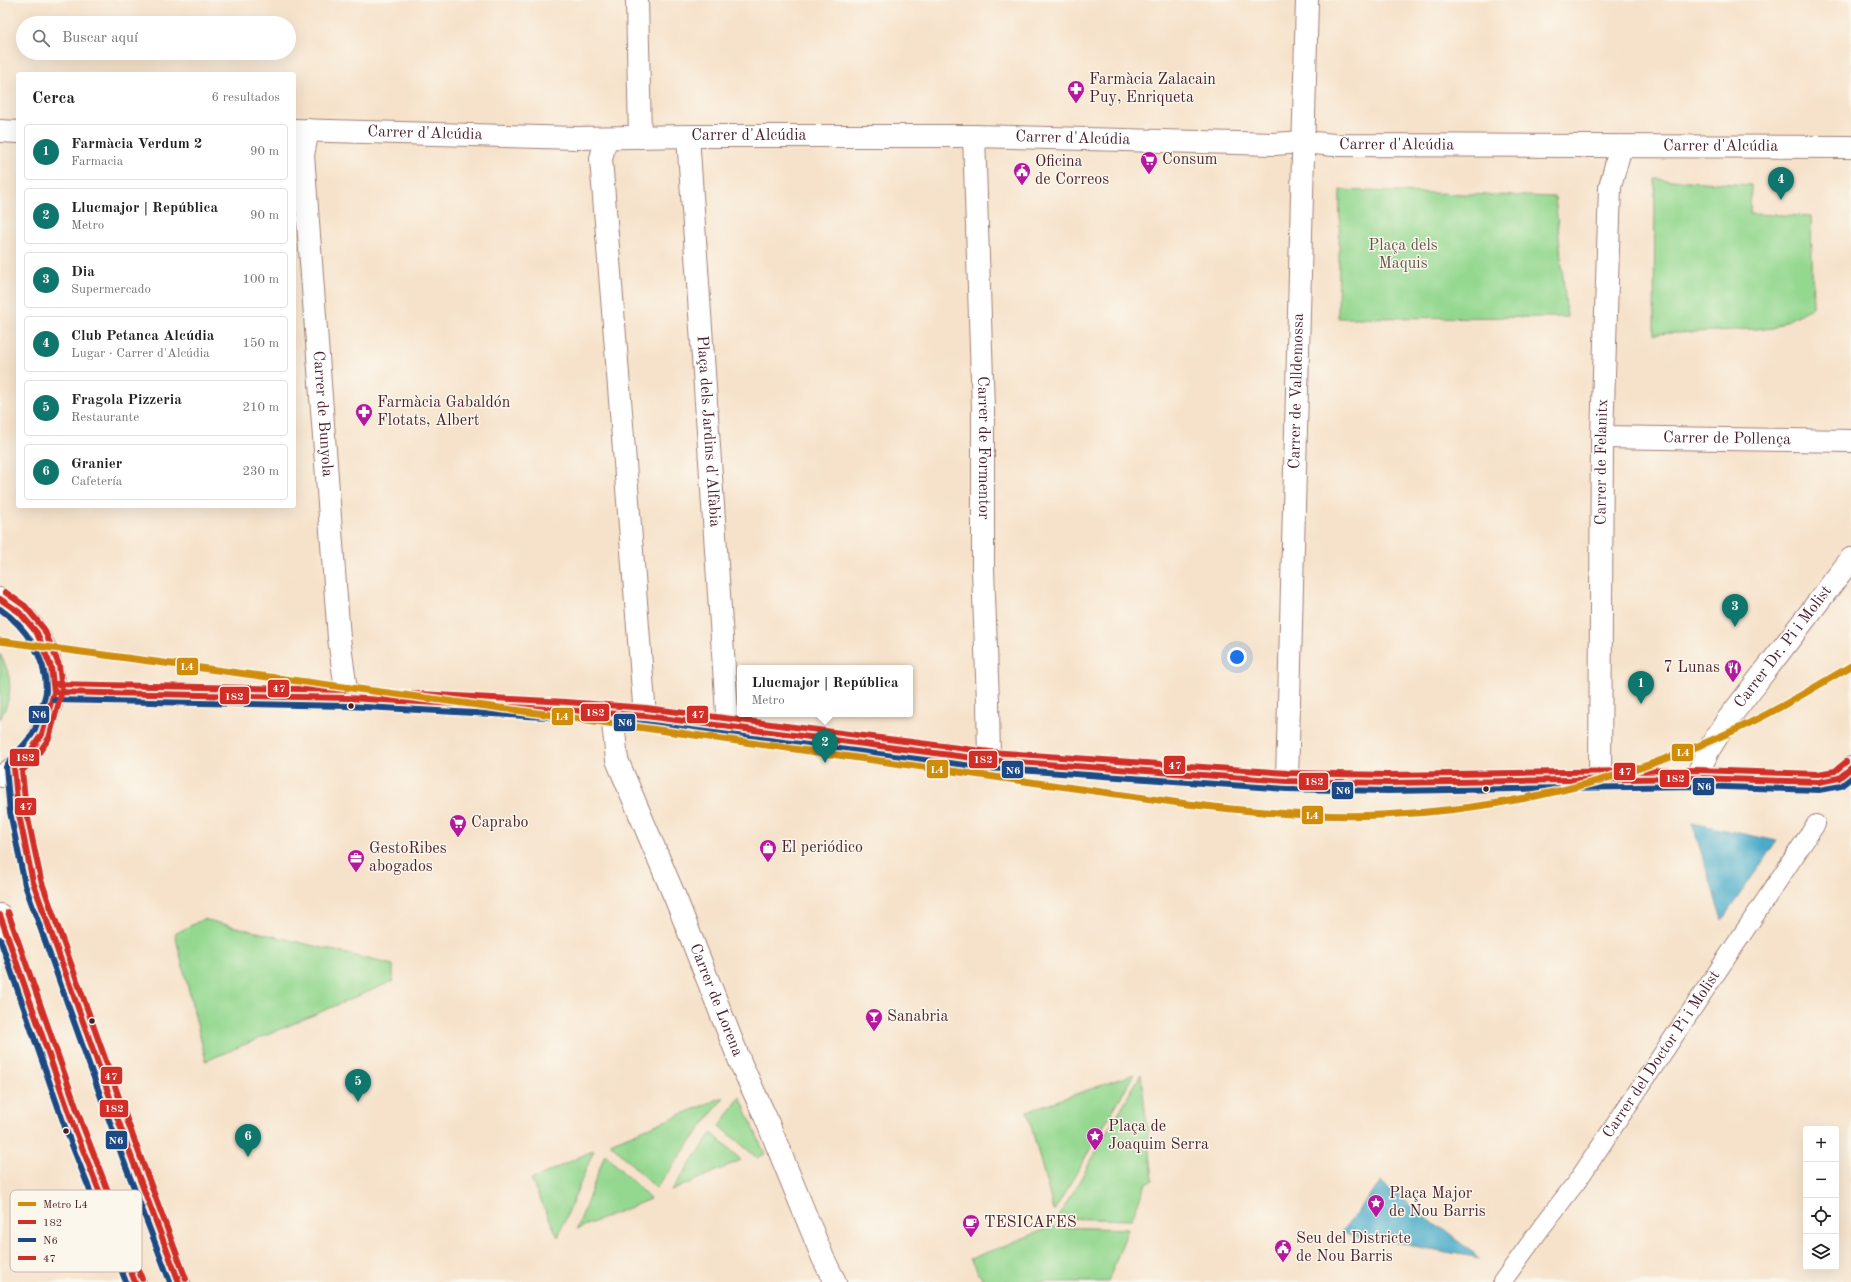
<!DOCTYPE html>
<html lang="es">
<head>
<meta charset="utf-8">
<style>
  body { margin:0; font-family:"Old Standard TT",serif; background:#f2f2f2; color:#222 }
  .controls { position:absolute; right:12px; bottom:12px; display:grid; overflow:hidden; border-radius:4px; box-shadow:0 4px 16px #0002 }
  .controls button { width:36px; height:36px; display:grid; place-items:center; padding:0; border:0; border-bottom:1px solid #e0e0e0; background:#fff; color:#222; font:20px sans-serif }
  .you { position:absolute; left:1237px; top:657px; width:14px; height:14px; margin:-10px; border:3px solid #fff; border-radius:50%; background:#1a73e8; box-shadow:0 0 0 6px #1a73e833 }
  .badge { display:grid; place-items:center; width:26px; height:26px; border-radius:50%; background:#0f766e; color:#fff; font-size:13px; font-weight:700 }
  .pin { position:absolute; translate:-50% -33px; filter:drop-shadow(0 1px 2px #0008) }
  .pin::after { content:''; position:absolute; top:21px; width:14px; height:12px; background:inherit; clip-path:polygon(0 0,100% 0,50% 100%) }
  .popup { position:absolute; left:737px; top:665px; width:176px; height:52px; box-sizing:border-box; display:grid; place-content:center; border-radius:4px; background:#fff; filter:drop-shadow(0 1px 3px #0005); font-size:13px; white-space:nowrap; color:#767676 }
  .popup b { font-size:15px; color:#222 }
  .popup::after { content:''; position:absolute; left:50%; top:100%; margin-left:-8px; border:8px solid transparent; border-top-color:#fff }
  .list { margin:0; padding:0; list-style:none }
  h2 { display:flex; justify-content:space-between; align-items:center; height:52px; margin:0; padding:0 16px; font-size:17px }
  h2 small { font-size:13px; font-weight:400; color:#767676 }
  .list li { display:grid; grid-template-columns:26px 1fr auto; gap:12px; align-items:center; box-sizing:border-box; height:56px; margin:0 8px 8px; padding:0 8px; border:1px solid #e0e0e0; border-radius:4px }
  .list b { display:block; font-size:15px; white-space:nowrap }
  .list p { margin:0; font-size:13px; white-space:nowrap; color:#767676 }
  .list em { font-size:13px; font-style:normal; color:#767676 }
  .icon { flex:none; width:22px; height:22px; fill:none; stroke:currentColor; stroke-width:2; stroke-linecap:round; stroke-linejoin:round }
  .map { position:relative; flex:none; width:1851px; height:1282px; overflow:hidden }
  .search { position:absolute; background:#fff; box-shadow:0 4px 16px #0002; left:16px; top:16px; width:280px; height:44px; display:flex; align-items:center; gap:10px; box-sizing:border-box; padding:0 14px; border-radius:22px; color:#767676; font-size:15px }
  .panel { position:absolute; background:#fff; box-shadow:0 4px 16px #0002; left:16px; top:72px; width:280px; height:436px; border-radius:4px }
  .map>svg:first-child { display:block }
  .green { fill:#94d890; stroke:#6f7c5e }
  .water { fill:#4aacc9; stroke:#4a667a }
  .lines { fill:none; stroke-linecap:round; stroke-linejoin:round }
  .pedestrian-casing { stroke:#a0807a; stroke-width:20 }
  .minor-casing { stroke:#a0807a; stroke-width:24 }
  .tertiary-casing { stroke:#a0807a; stroke-width:24 }
  .secondary-casing { stroke:#a0807a; stroke-width:24 }
  .pedestrian { stroke:#fff; stroke-width:18 }
  .minor { stroke:#fff; stroke-width:22 }
  .tertiary { stroke:#fff; stroke-width:22 }
  .secondary { stroke:#fff; stroke-width:22 }
  .bus-1-casing { stroke:#fbf7ec; stroke-width:9 }
  .bus-2-casing { stroke:#fbf7ec; stroke-width:9 }
  .bus-3-casing { stroke:#fbf7ec; stroke-width:9 }
  .bus-1 { stroke:#d02e26; stroke-width:6 }
  .bus-2 { stroke:#1c4883; stroke-width:6 }
  .bus-3 { stroke:#d02e26; stroke-width:6 }
  .metro-1-casing { stroke:#fbf7ec; stroke-width:10 }
  .metro-1 { stroke:#d08d09; stroke-width:7 }
  .bus-dot { fill:#4a1f2b; stroke:#fbf7ec; stroke-width:1.5 }
  .labels { text-anchor:middle; dominant-baseline:central; stroke-width:3; stroke-linejoin:round; paint-order:stroke }
  .poi-label { font-size:16px; fill:#4a1f2b; stroke:#fbf7ec; text-anchor:start }
  .street-label { font-size:16px; fill:#4a1f2b; stroke:#fbf7ec }
  .park-label { font-size:16px; fill:#605649; stroke:#fbf7ec }
  .key { fill:#fbf7ec; stroke:#c6b6b2; stroke-width:1 }
  .key-label { font-size:11px; fill:#4a1f2b }
  .line-badge { stroke:#fbf7ec; stroke-width:1.5 }
  .badge-label { font-size:11px; text-anchor:middle; font-weight:bold; fill:#fff }
</style>
</head>
<body>
<div class="map">
<svg width="1851" height="1282" viewBox="0 0 1851 1282">
  <rect width="100%" height="100%" fill="#fbf7ec"/>
  <filter id="ink" filterUnits="userSpaceOnUse"><feTurbulence type="fractalNoise" baseFrequency=".025" numOctaves="2"/><feDisplacementMap in="SourceGraphic" scale="8" xChannelSelector="R" yChannelSelector="G"/><feConvolveMatrix kernelMatrix="1 2 1 2 8 2 1 2 1" color-interpolation-filters="sRGB"/></filter>
  <filter id="wash" filterUnits="userSpaceOnUse"><feTurbulence type="fractalNoise" baseFrequency=".012" numOctaves="4" result="noise"/><feDisplacementMap in="SourceGraphic" scale="16" xChannelSelector="R" yChannelSelector="G"/><feGaussianBlur stdDeviation="0.9" result="paint"/><feColorMatrix in="noise" values="0 0 0 0 0 0 0 0 0 0 0 0 0 0 0 0 0 1.4 0 .05"/><feComposite in="paint" operator="in"/></filter>
  <g filter="url(#wash)">
    <rect width="100%" height="100%" fill="#f6e2ca"/>
    <path class="green" d="M1655,179l96,6 -1,29 61,2 2,91 -40,21 -119,6z
      M1340,190l215,7 12,120 -229,1z
      M0,654c13,24 13,41 0,65z
      M203,919l190,46v16l-187,80 -31,-127z
      M1134,1074l-80,137 -27,-100z
      M1141,1074l12,106 -7,4 -15,36 -73,-2z
      M724,1097l-68,91 -46,-45z
      M740,1097l25,57 -8,4 -37,-32z
      M712,1133l29,27 -70,31z
      M594,1150l-36,87 -27,-57z
      M605,1154l45,45 -73,30z
      M1052,1227l76,2 -20,53h-124l-14,-23z"/>
    <path class="water" d="M1692,823l85,18 -55,79z
      M1381,1182l99,76 -140,-25z"/>
  </g>
  <g filter="url(#ink)">
    <g class="lines">
      <defs>
        <g id="pedestrian">
          <path id="s1" d="M1502,1282l39,-54 37,-48 238,-356"/>
        </g>
        <g id="minor">
          <path d="M637,0l3,137"/>
          <path id="s2" d="M294,130l283,8 111,-2h286l300,8 30,-2 30,3 517,2"/>
          <path id="s3" d="M308,130l-5,25 36,483 8,60"/>
          <path d="M0,131l18,1"/>
          <path id="s4" d="M688,136l40,591"/>
          <path id="s5" d="M974,136l9,273v160l5,133 1,58"/>
          <path d="M606,138l-5,21 44,557"/>
          <path id="s6" d="M1602,437l249,4"/>
          <path id="s7" d="M612,713l5,47 60,142 64,162 24,52 58,142 12,24"/>
          <path id="s8" d="M1600,780l2,-343 8,-250 11,-41"/>
          <path id="s9" d="M1287,781l20,-781"/>
        </g>
        <g id="tertiary">
          <path id="s10" d="M1696,778l12,-27 18,-29 125,-163"/>
        </g>
        <path id="secondary" d="M0,599c6,4 12,8 18,12 22,18 38,54 36,82 -1,8 -5,16 -7,24 -8,27 -20,43 -45,59
          M54,692l293,6 218,12 80,6 344,44 298,21 101,2 308,-5 123,4 20,-4 12,-10
          M14,768l4,42 15,72 98,274 48,126
          M0,915l74,212 61,155"/>
      </defs>
      <use href="#pedestrian" class="pedestrian-casing"/>
      <use href="#minor" class="minor-casing"/>
      <use href="#tertiary" class="tertiary-casing"/>
      <use href="#secondary" class="secondary-casing"/>
      <use href="#pedestrian" class="pedestrian"/>
      <use href="#minor" class="minor"/>
      <use href="#tertiary" class="tertiary"/>
      <use href="#secondary" class="secondary"/>
      <defs>
        <path id="bus-1" d="M0,599l19,13 18,21 14,34 3,25 -12,42 -12,18 -16,16 4,42 15,72 98,274 48,126
          M54,692l293,6 218,12 80,6 344,44 298,21 101,2 308,-5 123,4 20,-4 12,-10
          M0,915l74,212 61,155"/>
        <path id="bus-2" d="M0,609c26,18 46,48 46,81 0,8 -5,17 -7,24 -1,6 -2,12 -5,17 -6,12 -25,28 -28,36l4,45 15,73 98,274 47,123
          M54,700l293,6 217,12 80,6 344,44 299,21 101,2 308,-5 123,4 22,-4 10,-8
          M0,939l66,191 60,152"/>
        <path id="bus-3" d="M5,592l20,14 19,23 15,36 3,26 -13,47 -13,19 -14,14 4,38 15,71 98,273 47,126
          M54,684l293,6 219,12 80,6 344,44 297,21 101,2 308,-5 122,4 17,-3 11,-9
          M8,912l74,212 60,155"/>
      </defs>
      <use href="#bus-1" class="bus-1-casing"/>
      <use href="#bus-2" class="bus-2-casing"/>
      <use href="#bus-3" class="bus-3-casing"/>
      <use href="#bus-1" class="bus-1"/>
      <use href="#bus-2" class="bus-2"/>
      <use href="#bus-3" class="bus-3"/>
      <defs>
        <path id="metro-1" d="M0,641l537,72 636,89c69,9 139,16 209,13 118,-5 236,-32 344,-81 44,-19 84,-44 125,-68"/>
      </defs>
      <use href="#metro-1" class="metro-1-casing"/>
      <use href="#metro-1" class="metro-1"/>
    </g>
  </g>
  <defs>
    <symbol id="pharmacy-pin" viewBox="-11 -11 22 30"><path d="M0 17L-7.5 6A9.5 9.5 0 1 1 7.5 6Z" fill="#b5179e" stroke="#fbf7ec"/><path d="M-2-6h4v4h4v4h-4v4h-4v-4h-4v-4h4Z" fill="#fff"/></symbol>
    <symbol id="supermarket-pin" viewBox="-11 -11 22 30"><path d="M0 17L-7.5 6A9.5 9.5 0 1 1 7.5 6Z" fill="#b5179e" stroke="#fbf7ec"/><path d="M-6-5.5h2.5l.6 2H6L4.5 2H-2.5L-4.4-4H-6ZM-1.5 3.2a1.3 1.3 0 1 0 .1 0ZM3 3.2a1.3 1.3 0 1 0 .1 0Z" fill="#fff"/></symbol>
    <symbol id="civic-pin" viewBox="-11 -11 22 30"><path d="M0 17L-7.5 6A9.5 9.5 0 1 1 7.5 6Z" fill="#b5179e" stroke="#fbf7ec"/><path d="M-.6-6.5H3V-4.5H.6V-3L4-1V1h2V6H-6V1h2V-1L-.6-3ZM-1.2 2.5V6h2.4V2.5Z" fill="#fff"/></symbol>
    <symbol id="restaurant-pin" viewBox="-11 -11 22 30"><path d="M0 17L-7.5 6A9.5 9.5 0 1 1 7.5 6Z" fill="#b5179e" stroke="#fbf7ec"/><path d="M-5-6h1v4h1v-4h1v4h1v-4h1v5L-1.5 .5V6h-2V.5L-5-1ZM5-6V6H3V1.5H1.5Q1.5-4 5-6Z" fill="#fff"/></symbol>
    <symbol id="shop-pin" viewBox="-11 -11 22 30"><path d="M0 17L-7.5 6A9.5 9.5 0 1 1 7.5 6Z" fill="#b5179e" stroke="#fbf7ec"/><path d="M-5-2.5h2.3a2.7 3.5 0 0 1 5.4 0H5L5.5 6h-11ZM-1.5-2.5h3a1.5 2.3 0 0 0-3 0Z" fill="#fff"/></symbol>
    <symbol id="office-pin" viewBox="-11 -11 22 30"><path d="M0 17L-7.5 6A9.5 9.5 0 1 1 7.5 6Z" fill="#b5179e" stroke="#fbf7ec"/><path d="M-6-3h4V-5.5h4V-3h4V5H-6ZM-1-4.5V-3h2v-1.5ZM-6 0V1H6V0Z" fill="#fff"/></symbol>
    <symbol id="bar-pin" viewBox="-11 -11 22 30"><path d="M0 17L-7.5 6A9.5 9.5 0 1 1 7.5 6Z" fill="#b5179e" stroke="#fbf7ec"/><path d="M-6-5H6L.8 .8V4.5H3.5V6h-7V4.5H-.8V.8Z" fill="#fff"/></symbol>
    <symbol id="sight-pin" viewBox="-11 -11 22 30"><path d="M0 17L-7.5 6A9.5 9.5 0 1 1 7.5 6Z" fill="#b5179e" stroke="#fbf7ec"/><path d="M0-6L1.8-2.2L6-1.7L2.9 1.2L3.7 5.4L0 3.3L-3.7 5.4L-2.9 1.2L-6-1.7L-1.8-2.2Z" fill="#fff"/></symbol>
    <symbol id="cafe-pin" viewBox="-11 -11 22 30"><path d="M0 17L-7.5 6A9.5 9.5 0 1 1 7.5 6Z" fill="#b5179e" stroke="#fbf7ec"/><path d="M-5.5-4.5H6V0H3Q3 3.5 0 3.5H-2.5Q-5.5 3.5-5.5 0ZM3-3.2v2h1.7v-2ZM-6 4.5H4V6H-6Z" fill="#fff"/></symbol>
  </defs>
  <g fill-rule="evenodd">
    <use href="#pharmacy-pin" x="1066" y="79" width="20" height="27"/>
    <use href="#supermarket-pin" x="1139" y="150" width="20" height="27"/>
    <use href="#civic-pin" x="1012" y="161" width="20" height="27"/>
    <use href="#pharmacy-pin" x="354" y="402" width="20" height="27"/>
    <use href="#restaurant-pin" x="1723" y="658" width="20" height="27"/>
    <use href="#supermarket-pin" x="448" y="813" width="20" height="27"/>
    <use href="#shop-pin" x="758" y="838" width="20" height="27"/>
    <use href="#office-pin" x="346" y="848" width="20" height="27"/>
    <use href="#bar-pin" x="864" y="1007" width="20" height="27"/>
    <use href="#sight-pin" x="1085" y="1126" width="20" height="27"/>
    <use href="#sight-pin" x="1366" y="1193" width="20" height="27"/>
    <use href="#cafe-pin" x="961" y="1213" width="20" height="27"/>
    <use href="#civic-pin" x="1273" y="1238" width="20" height="27"/>
  </g>
  <g class="bus-dot">
    <circle cx="351" cy="706" r="3.5"/>
    <circle cx="1486" cy="789" r="3.5"/>
    <circle cx="92" cy="1021" r="3.5"/>
    <circle cx="66" cy="1131" r="3.5"/>
  </g>
  <g class="labels">
    <g class="poi-label">
      <text x="1089" y="80">Farmàcia Zalacain<tspan x="1089" dy="18">Puy, Enriqueta</tspan></text>
      <text x="1162" y="160">Consum</text>
      <text x="1035" y="162">Oficina<tspan x="1035" dy="18">de Correos</tspan></text>
      <text x="377" y="403">Farmàcia Gabaldón<tspan x="377" dy="18">Flotats, Albert</tspan></text>
      <text x="1720" y="668" text-anchor="end">7 Lunas</text>
      <text x="471" y="823">Caprabo</text>
      <text x="781" y="848">El periódico</text>
      <text x="369" y="849">GestoRibes<tspan x="369" dy="18">abogados</tspan></text>
      <text x="887" y="1017">Sanabria</text>
      <text x="1108" y="1127">Plaça de<tspan x="1108" dy="18">Joaquim Serra</tspan></text>
      <text x="1389" y="1194">Plaça Major<tspan x="1389" dy="18">de Nou Barris</tspan></text>
      <text x="984" y="1223">TESICAFES</text>
      <text x="1296" y="1239">Seu del Districte<tspan x="1296" dy="18">de Nou Barris</tspan></text>
    </g>
    <g class="street-label">
      <text stroke="none"><textPath href="#s2" startOffset="131">Carrer d'Alcúdia</textPath></text>
      <text stroke="none"><textPath href="#s2" startOffset="455">Carrer d'Alcúdia</textPath></text>
      <text stroke="none"><textPath href="#s2" startOffset="779">Carrer d'Alcúdia</textPath></text>
      <text stroke="none"><textPath href="#s2" startOffset="1103">Carrer d'Alcúdia</textPath></text>
      <text stroke="none"><textPath href="#s2" startOffset="1427">Carrer d'Alcúdia</textPath></text>
      <text stroke="none"><textPath href="#s9" startOffset="390">Carrer de Valldemossa</textPath></text>
      <text stroke="none"><textPath href="#s3" startOffset="285">Carrer de Bunyola</textPath></text>
      <text stroke="none"><textPath href="#s4" startOffset="296">Plaça dels Jardins d'Alfàbia</textPath></text>
      <text stroke="none"><textPath href="#s6" startOffset="125">Carrer de Pollença</textPath></text>
      <text stroke="none"><textPath href="#s5" startOffset="312">Carrer de Formentor</textPath></text>
      <text stroke="none"><textPath href="#s8" startOffset="318">Carrer de Felanitx</textPath></text>
      <text stroke="none"><textPath href="#s10" startOffset="158">Carrer Dr. Pi i Molist</textPath></text>
      <text stroke="none"><textPath href="#s7" startOffset="307">Carrer de Lorena</textPath></text>
      <text stroke="none"><textPath href="#s1" startOffset="278">Carrer del Doctor Pi i Molist</textPath></text>
    </g>
    <g class="park-label">
      <text x="1403" y="246">Plaça dels<tspan x="1403" dy="18">Maquis</tspan></text>
    </g>
  </g>
  <rect x="10" y="1190" width="132" height="82" rx="6" class="key"/>
  <rect x="18" y="1202" width="18" height="4" fill="#d08d09"/>
  <rect x="18" y="1220" width="18" height="4" fill="#d02e26"/>
  <rect x="18" y="1238" width="18" height="4" fill="#1c4883"/>
  <rect x="18" y="1256" width="18" height="4" fill="#d02e26"/>
  <g class="key-label">
    <text x="43" y="1208">Metro L4</text>
    <text x="43" y="1226">182</text>
    <text x="43" y="1244">N6</text>
    <text x="43" y="1262">47</text>
  </g>
  <g class="line-badge">
    <rect x="176" y="657" width="23" height="19" rx="4" fill="#d08d09"/>
    <rect x="267" y="679" width="23" height="19" rx="4" fill="#d02e26"/>
    <rect x="219" y="686" width="31" height="19" rx="4" fill="#d02e26"/>
    <rect x="580" y="703" width="30" height="19" rx="4" fill="#d02e26"/>
    <rect x="28" y="705" width="22" height="19" rx="4" fill="#1c4883"/>
    <rect x="686" y="705" width="23" height="19" rx="4" fill="#d02e26"/>
    <rect x="551" y="707" width="23" height="19" rx="4" fill="#d08d09"/>
    <rect x="613" y="713" width="23" height="19" rx="4" fill="#1c4883"/>
    <rect x="1671" y="743" width="23" height="19" rx="4" fill="#d08d09"/>
    <rect x="9" y="748" width="31" height="19" rx="4" fill="#d02e26"/>
    <rect x="968" y="750" width="30" height="19" rx="4" fill="#d02e26"/>
    <rect x="1163" y="755" width="23" height="20" rx="4" fill="#d02e26"/>
    <rect x="926" y="759" width="23" height="20" rx="4" fill="#d08d09"/>
    <rect x="1001" y="760" width="23" height="19" rx="4" fill="#1c4883"/>
    <rect x="1613" y="762" width="23" height="19" rx="4" fill="#d02e26"/>
    <rect x="1659" y="769" width="31" height="19" rx="4" fill="#d02e26"/>
    <rect x="1298" y="772" width="31" height="19" rx="4" fill="#d02e26"/>
    <rect x="1692" y="777" width="23" height="19" rx="4" fill="#1c4883"/>
    <rect x="1331" y="781" width="23" height="19" rx="4" fill="#1c4883"/>
    <rect x="14" y="797" width="23" height="19" rx="4" fill="#d02e26"/>
    <rect x="1301" y="805" width="23" height="20" rx="4" fill="#d08d09"/>
    <rect x="100" y="1066" width="23" height="19" rx="4" fill="#d02e26"/>
    <rect x="99" y="1099" width="30" height="19" rx="4" fill="#d02e26"/>
    <rect x="105" y="1130" width="23" height="20" rx="4" fill="#1c4883"/>
  </g>
  <g class="badge-label">
    <text x="187" y="670">L4</text>
    <text x="279" y="692">47</text>
    <text x="234" y="700">182</text>
    <text x="595" y="716">182</text>
    <text x="39" y="718">N6</text>
    <text x="698" y="718">47</text>
    <text x="562" y="720">L4</text>
    <text x="625" y="726">N6</text>
    <text x="1683" y="756">L4</text>
    <text x="25" y="761">182</text>
    <text x="983" y="763">182</text>
    <text x="1175" y="769">47</text>
    <text x="937" y="773">L4</text>
    <text x="1013" y="774">N6</text>
    <text x="1625" y="775">47</text>
    <text x="1675" y="782">182</text>
    <text x="1314" y="785">182</text>
    <text x="1704" y="790">N6</text>
    <text x="1343" y="794">N6</text>
    <text x="26" y="810">47</text>
    <text x="1312" y="819">L4</text>
    <text x="111" y="1080">47</text>
    <text x="114" y="1112">182</text>
    <text x="116" y="1144">N6</text>
  </g>
</svg>
<div class="controls">
<button>+</button>
<button>−</button>
<button><svg class="icon" aria-label="locate" viewBox="0 0 24 24"><circle cx="12" cy="12" r="6"/><path d="M12 2v4M12 18v4M2 12h4M18 12h4"/></svg></button>
<button><svg class="icon" aria-label="layers" viewBox="0 0 24 24"><path d="M12 4l9 5-9 5-9-5zM3 14l9 5 9-5"/></svg></button>
</div>
<div class="you"></div>
<div class="pin badge" style="left:1641px;top:704px">1</div>
<div class="pin badge" style="left:825px;top:763px">2</div>
<div class="popup"><b>Llucmajor | República</b>Metro</div>
<div class="pin badge" style="left:1735px;top:627px">3</div>
<div class="pin badge" style="left:1781px;top:200px">4</div>
<div class="pin badge" style="left:358px;top:1102px">5</div>
<div class="pin badge" style="left:248px;top:1157px">6</div>
<div class="search"><svg class="icon" aria-label="search" viewBox="0 0 24 24"><circle cx="10" cy="10" r="6"/><path d="M15 15l6 6"/></svg>Buscar aquí</div>
<section class="panel">
<h2>Cerca<small>6 resultados</small></h2>
<ul class="list">
<li><span class="badge">1</span><div><b>Farmàcia Verdum 2</b><p>Farmacia</p></div><em>90 m</em></li>
<li><span class="badge">2</span><div><b>Llucmajor | República</b><p>Metro</p></div><em>90 m</em></li>
<li><span class="badge">3</span><div><b>Dia</b><p>Supermercado</p></div><em>100 m</em></li>
<li><span class="badge">4</span><div><b>Club Petanca Alcúdia</b><p>Lugar · Carrer d'Alcúdia</p></div><em>150 m</em></li>
<li><span class="badge">5</span><div><b>Fragola Pizzeria</b><p>Restaurante</p></div><em>210 m</em></li>
<li><span class="badge">6</span><div><b>Granier</b><p>Cafetería</p></div><em>230 m</em></li>
</ul>
</section>
</div>
</body>
</html>
